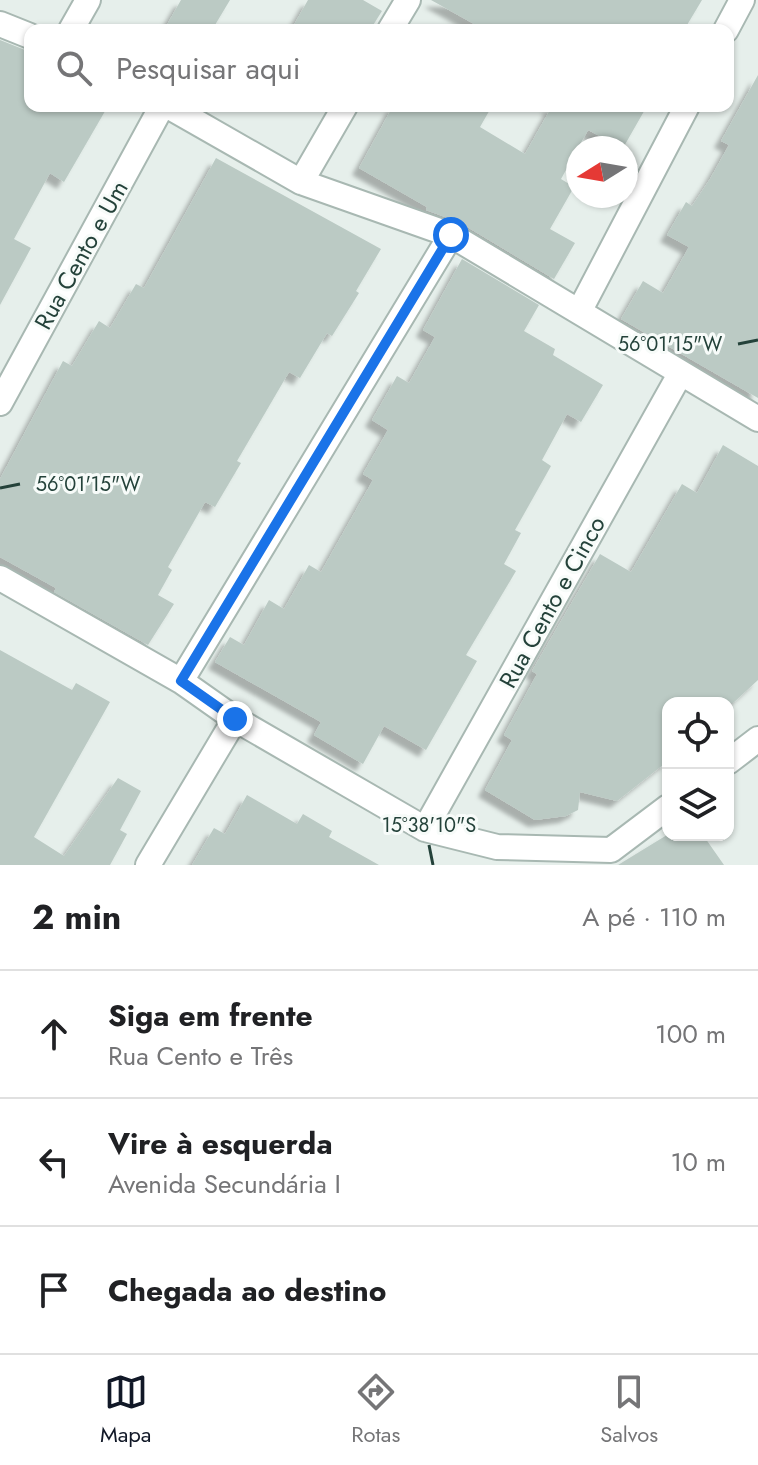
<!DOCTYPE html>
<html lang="pt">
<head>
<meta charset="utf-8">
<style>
  body { margin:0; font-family:Jost,sans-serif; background:#f2f2f2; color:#202124 }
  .controls { position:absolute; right:24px; bottom:24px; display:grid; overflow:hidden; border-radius:16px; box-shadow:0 2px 6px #0004 }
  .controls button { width:72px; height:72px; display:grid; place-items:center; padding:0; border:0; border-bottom:2px solid #e0e0e0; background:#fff; color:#202124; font:40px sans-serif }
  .compass { position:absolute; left:566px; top:136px; width:72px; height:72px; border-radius:50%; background:#fff; box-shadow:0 2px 6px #0004; rotate:259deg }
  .stop { position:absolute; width:24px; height:24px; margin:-18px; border:6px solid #1a73e8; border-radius:50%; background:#fff }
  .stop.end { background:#1a73e8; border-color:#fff; box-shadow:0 2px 8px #0008 }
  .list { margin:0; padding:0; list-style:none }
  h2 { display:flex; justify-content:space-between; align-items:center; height:104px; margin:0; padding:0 32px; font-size:34px }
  h2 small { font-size:26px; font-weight:400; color:#757577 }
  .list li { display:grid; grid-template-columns:52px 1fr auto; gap:24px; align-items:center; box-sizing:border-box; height:128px; padding:0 32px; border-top:2px solid #e0e0e0 }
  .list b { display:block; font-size:30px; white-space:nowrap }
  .list p { margin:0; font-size:26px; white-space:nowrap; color:#757577 }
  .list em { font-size:26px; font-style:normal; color:#757577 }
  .icon { flex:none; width:44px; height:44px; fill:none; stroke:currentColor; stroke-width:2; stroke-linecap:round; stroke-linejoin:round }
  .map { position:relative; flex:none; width:758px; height:865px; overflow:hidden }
  .search { position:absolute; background:#fff; box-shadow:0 2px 6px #0004; left:24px; right:24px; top:24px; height:88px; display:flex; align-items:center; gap:20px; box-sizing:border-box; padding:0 28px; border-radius:16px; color:#757577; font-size:30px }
  .sheet { height:488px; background:#fff }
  nav { display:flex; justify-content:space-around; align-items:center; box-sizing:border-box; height:112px; border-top:2px solid #e0e0e0; background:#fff; font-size:22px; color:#757577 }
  nav a { display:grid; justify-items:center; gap:4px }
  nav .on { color:#111827 }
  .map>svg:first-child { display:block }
  .building { fill:#bbcac4; filter:url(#shadow) }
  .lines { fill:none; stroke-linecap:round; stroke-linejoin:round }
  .street-casing { stroke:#a8b8b2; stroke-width:28 }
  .street { stroke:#fff; stroke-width:24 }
  .route { stroke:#1a73e8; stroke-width:10 }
  .ticks { fill:none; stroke:#24423a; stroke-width:3 }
  .labels { text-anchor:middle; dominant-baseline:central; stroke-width:6; stroke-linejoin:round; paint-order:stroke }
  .street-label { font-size:24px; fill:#24423a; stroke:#f7fbf9 }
  .ticks-label { font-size:20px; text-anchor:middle; fill:#24423a; stroke:#f7fbf9; stroke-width:6; stroke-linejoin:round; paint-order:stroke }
</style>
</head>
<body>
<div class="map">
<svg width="758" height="865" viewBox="0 0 758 865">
  <defs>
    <filter id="shadow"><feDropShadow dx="-7" dy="7" stdDeviation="2" flood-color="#0004"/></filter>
  </defs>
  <rect width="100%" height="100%" fill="#e6efeb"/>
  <path class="building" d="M181,0h49l-18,30h-48z
    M308,0h55l19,11 -12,19h-79z
    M431,0h271l-18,30h-199z
    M0,40l30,12v54h78l-44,76 -14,-9 -36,66 17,9 -31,57z
    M758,75v323l-137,-79 22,-38 20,12 26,-46 -22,-12 19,-33 6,4 18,-27 19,-34 -8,-4z
    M393,106h99l-12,21 45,27 26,-46 -4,-2h100l-24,42 -35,-18 -27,49 13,8 -24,42 25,14 -21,36 -95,-57 -33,-12 1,-3 -68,-39z
    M216,158l165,91 -25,42 3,2 -27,43 -5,-3 -27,45 -11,-6 -52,89 4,2 -26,44 -10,-5 -37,65 4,3 -14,25 16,9 -26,41 -94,-53 2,-4 -56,-31v-78l63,-118 9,5 27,-45 11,7 26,-44 8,4z
    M462,259l77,46 -15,26 31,18 -2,6 50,30 -22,37 -14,-8 -25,46 9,6 -36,64 6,3 -17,31 12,7 -50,84 11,6 -51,89 -42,-24 -21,38 -49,-29 7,-13 -106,-60 15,-25 14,8 25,-45 15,9 25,-44 12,7 52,-92 -10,-6 25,-44 -16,-10 25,-44 12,7 26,-46 -12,-7z
    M723,445l35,21v214l-25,23h-65v58l-51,40 -37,-9 -2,18 -12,6 -31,4 -50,-30 27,-50 -8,-5 33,-61 -5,-3 68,-117 31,18 51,-88 15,9z
    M0,650l72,40 4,-7 34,19 -76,135 30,19 54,-78 23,13 -21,39 7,4 -17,31h-110z
    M247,795l50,29 6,-10 29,17 -3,6 50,28h-187l22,-37 11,6z
    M667,835h36l21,30h-106z"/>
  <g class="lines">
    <defs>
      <path id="street" d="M0,24l30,12
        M71,30l17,-30
        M390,30l18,-30
        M726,30l16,-30
        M168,106l133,76 150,53 307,184
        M301,182l44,-76
        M580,310l107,-204
        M0,403l162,-297
        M0,578l181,103 54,38 190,110 72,18 114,3 57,-43
        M181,681l270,-446
        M728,762l30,-23
        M425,829l255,-455
        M148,865l87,-146"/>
    </defs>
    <use href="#street" class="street-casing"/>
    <use href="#street" class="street"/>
  </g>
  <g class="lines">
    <path class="route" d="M235,719l-54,-38 270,-446"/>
  </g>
  <path class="ticks" d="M738,344l20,-4M0,488l20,-4M429,845l4,20"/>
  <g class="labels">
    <g class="street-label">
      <text transform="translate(81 255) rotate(-61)">Rua Cento e Um</text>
      <text transform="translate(552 602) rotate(-61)">Rua Cento e Cinco</text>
    </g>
  </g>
  <g class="ticks-label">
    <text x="670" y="351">56°01'15"W</text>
    <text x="88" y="491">56°01'15"W</text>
    <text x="429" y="832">15°38'10"S</text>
  </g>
</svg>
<div class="controls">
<button><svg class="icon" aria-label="locate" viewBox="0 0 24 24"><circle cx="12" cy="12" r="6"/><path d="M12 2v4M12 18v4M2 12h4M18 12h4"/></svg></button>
<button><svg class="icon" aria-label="layers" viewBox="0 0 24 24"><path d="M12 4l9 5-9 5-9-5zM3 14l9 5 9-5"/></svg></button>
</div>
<svg class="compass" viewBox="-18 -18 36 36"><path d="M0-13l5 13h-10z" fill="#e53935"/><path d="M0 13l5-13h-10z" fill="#757577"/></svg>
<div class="stop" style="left:451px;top:235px"></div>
<div class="stop end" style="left:235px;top:719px"></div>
<div class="search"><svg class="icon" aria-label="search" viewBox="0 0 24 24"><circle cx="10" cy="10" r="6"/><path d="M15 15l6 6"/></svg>Pesquisar aqui</div>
</div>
<section class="sheet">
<h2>2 min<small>A pé · 110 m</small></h2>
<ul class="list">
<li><svg class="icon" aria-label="ahead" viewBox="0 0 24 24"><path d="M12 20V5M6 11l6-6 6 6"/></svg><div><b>Siga em frente</b><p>Rua Cento e Três</p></div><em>100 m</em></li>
<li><svg class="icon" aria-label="left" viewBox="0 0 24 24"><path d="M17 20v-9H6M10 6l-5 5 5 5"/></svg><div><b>Vire à esquerda</b><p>Avenida Secundária I</p></div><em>10 m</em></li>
<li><svg class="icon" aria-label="arrive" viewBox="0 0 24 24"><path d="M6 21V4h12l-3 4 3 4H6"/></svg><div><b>Chegada ao destino</b></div></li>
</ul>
</section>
<nav>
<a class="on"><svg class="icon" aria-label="map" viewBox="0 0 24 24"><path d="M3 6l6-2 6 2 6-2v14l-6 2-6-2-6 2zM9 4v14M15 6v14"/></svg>Mapa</a>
<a><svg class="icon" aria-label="directions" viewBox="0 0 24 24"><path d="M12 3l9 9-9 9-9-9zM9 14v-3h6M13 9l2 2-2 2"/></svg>Rotas</a>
<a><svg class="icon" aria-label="saved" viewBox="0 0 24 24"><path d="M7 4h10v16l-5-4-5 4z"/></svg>Salvos</a>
</nav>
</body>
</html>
